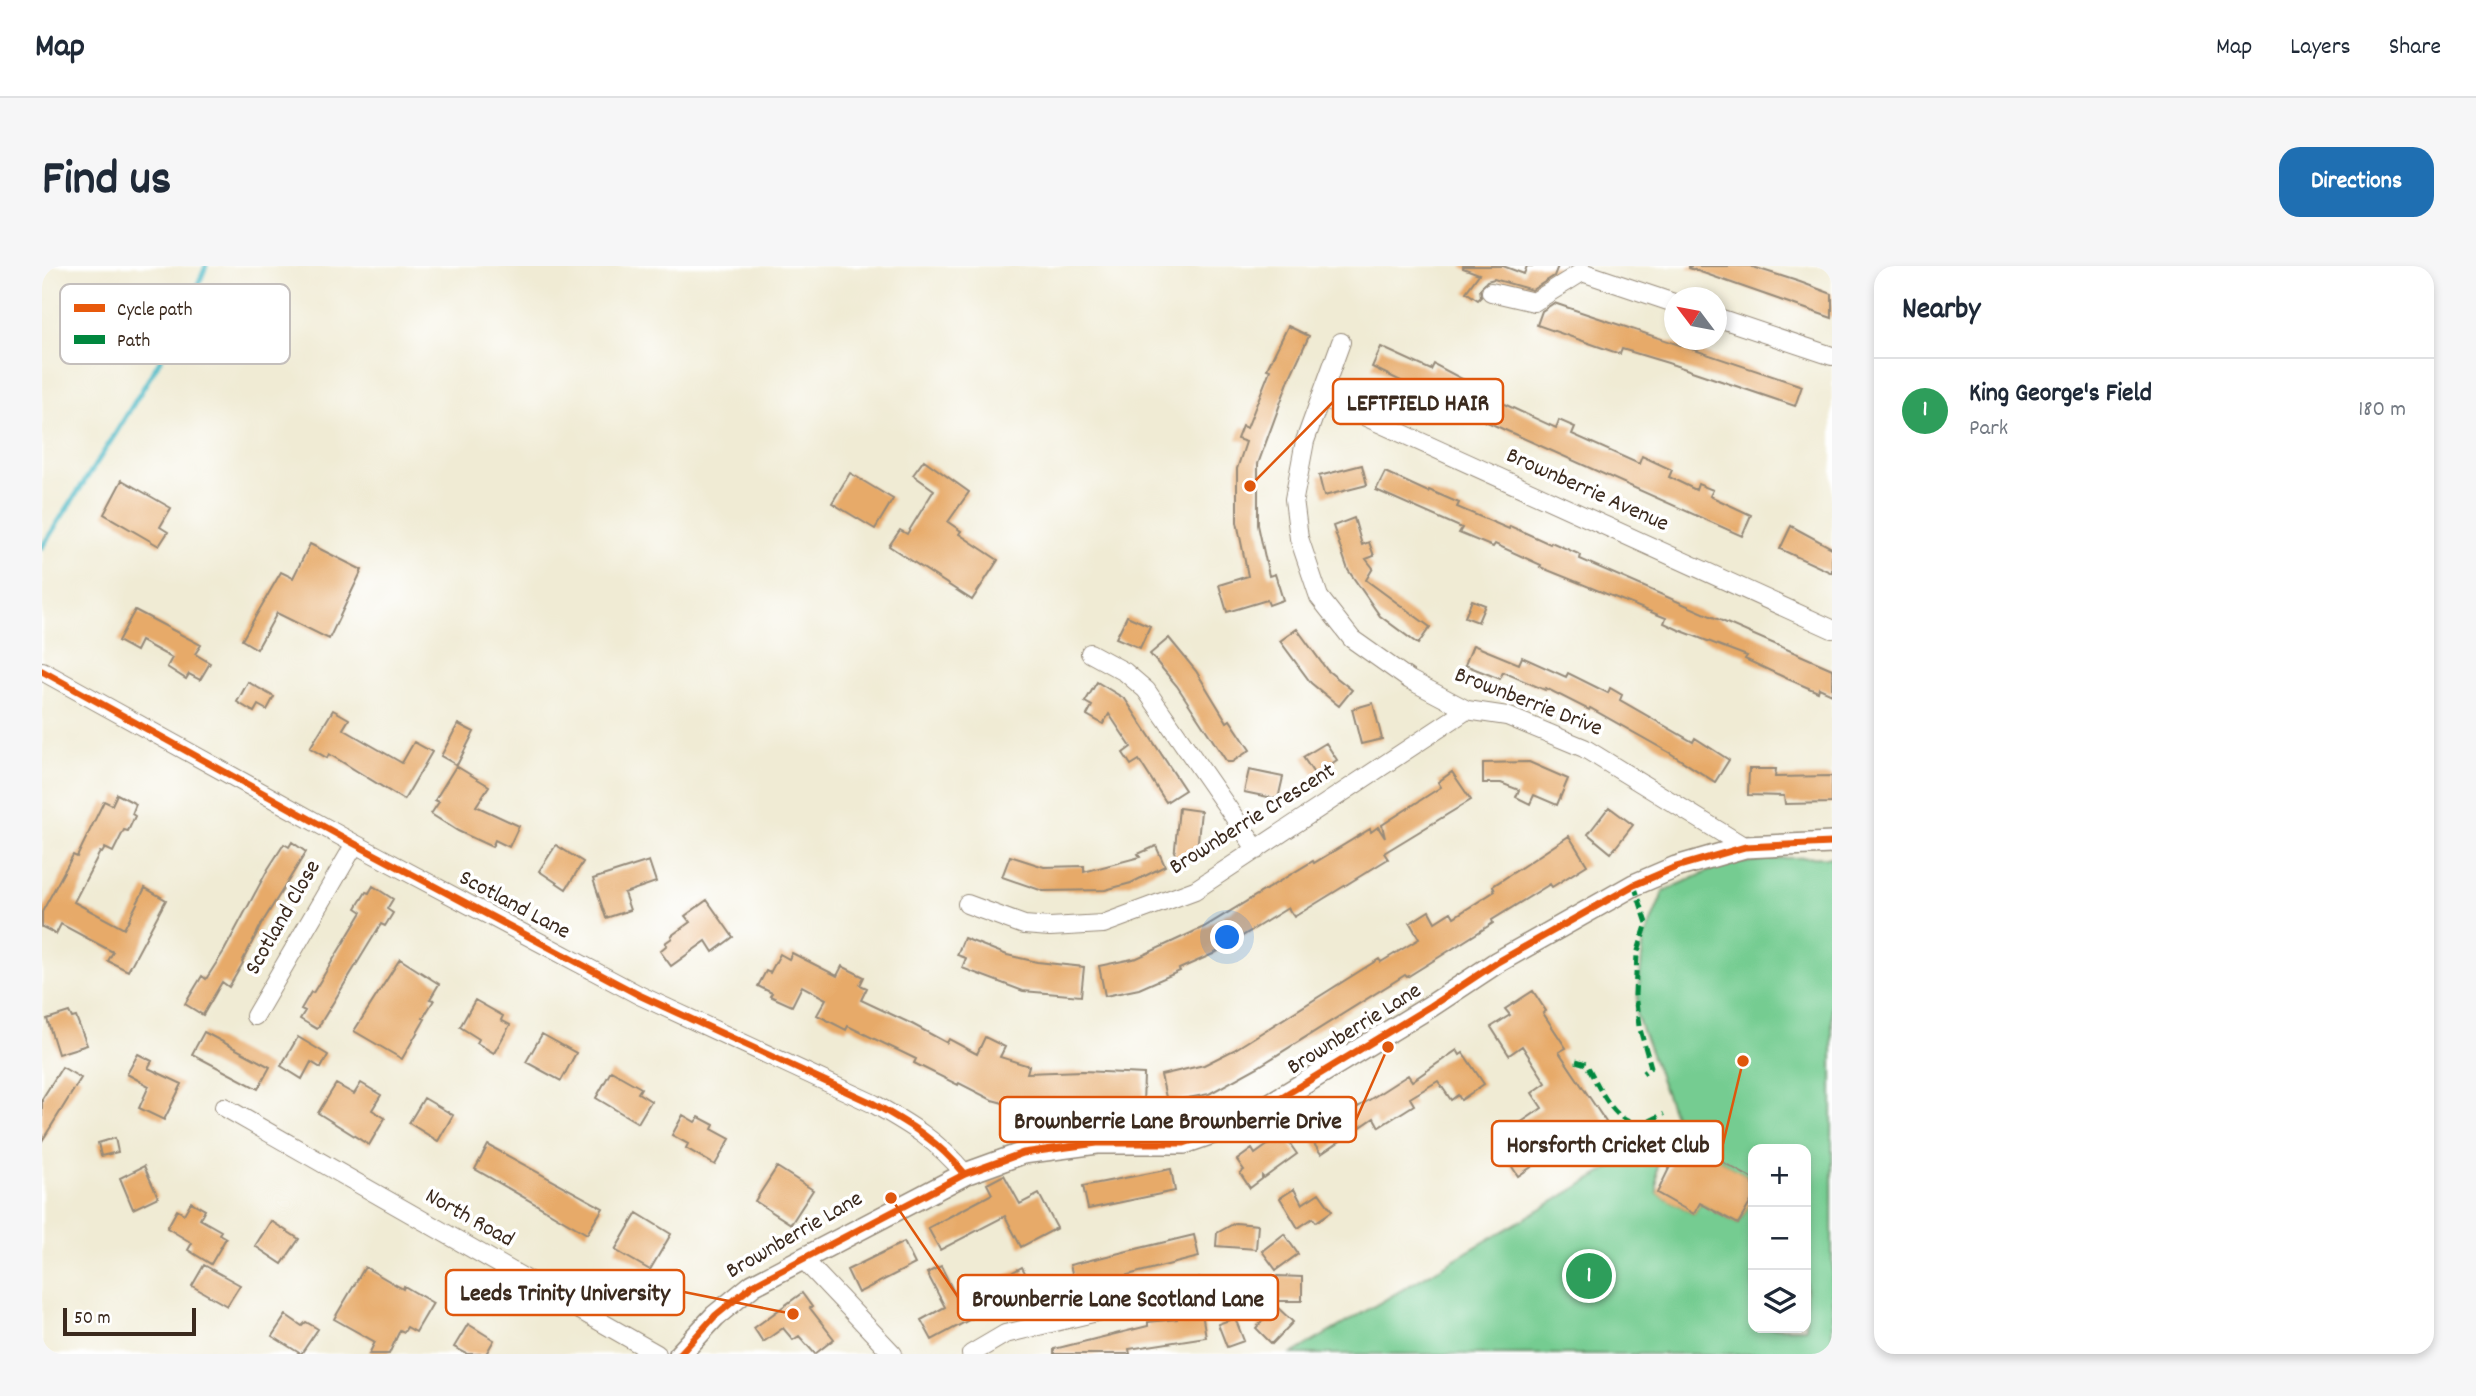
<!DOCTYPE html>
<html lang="en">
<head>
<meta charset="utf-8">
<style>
  body { margin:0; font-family:Dekko,sans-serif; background:#f6f6f7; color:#1f2937 }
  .controls { position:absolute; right:21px; bottom:21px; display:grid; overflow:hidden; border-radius:14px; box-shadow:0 4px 10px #0003 }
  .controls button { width:63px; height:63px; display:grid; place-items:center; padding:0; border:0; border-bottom:2px solid #e0e1e3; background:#fff; color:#1f2937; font:35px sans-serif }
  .compass { position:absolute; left:1622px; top:21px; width:63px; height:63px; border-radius:50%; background:#fff; box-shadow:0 4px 10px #0003; rotate:302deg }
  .scale { position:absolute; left:21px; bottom:18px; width:133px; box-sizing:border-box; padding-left:7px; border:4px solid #3b2a1e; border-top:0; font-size:19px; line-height:24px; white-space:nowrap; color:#3b2a1e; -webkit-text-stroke:5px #fff; paint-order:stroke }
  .you { position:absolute; left:1186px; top:672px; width:24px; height:24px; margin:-18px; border:5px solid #fff; border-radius:50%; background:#1a73e8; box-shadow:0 0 0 10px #1a73e833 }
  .badge { display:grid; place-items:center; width:46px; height:46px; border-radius:50%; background:#1f6fb2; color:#fff; font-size:23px; font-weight:700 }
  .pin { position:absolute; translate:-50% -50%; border:4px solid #fff; box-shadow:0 2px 7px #0006 }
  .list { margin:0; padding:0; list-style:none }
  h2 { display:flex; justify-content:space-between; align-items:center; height:91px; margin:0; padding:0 28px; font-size:30px }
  h2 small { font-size:23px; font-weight:400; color:#747a83 }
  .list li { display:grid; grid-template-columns:46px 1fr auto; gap:21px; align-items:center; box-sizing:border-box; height:105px; padding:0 28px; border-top:2px solid #e0e1e3 }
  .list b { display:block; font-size:26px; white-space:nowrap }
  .list p { margin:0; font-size:23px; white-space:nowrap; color:#747a83 }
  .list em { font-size:23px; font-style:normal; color:#747a83 }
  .icon { flex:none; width:38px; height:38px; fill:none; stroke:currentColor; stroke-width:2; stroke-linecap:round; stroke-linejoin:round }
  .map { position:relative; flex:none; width:1790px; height:1088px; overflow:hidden; border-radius:21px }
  header { display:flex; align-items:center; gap:42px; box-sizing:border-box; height:98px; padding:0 35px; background:#fff; border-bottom:2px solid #e0e1e3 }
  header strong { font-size:33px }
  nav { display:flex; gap:38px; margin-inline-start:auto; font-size:24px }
  .intro { display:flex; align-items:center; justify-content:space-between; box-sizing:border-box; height:168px; padding:0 42px }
  h1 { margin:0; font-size:49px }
  .button { padding:18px 32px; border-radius:21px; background:#1f6fb2; color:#fff; font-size:24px; font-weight:700 }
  main { display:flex; gap:42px; padding:0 42px }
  aside { flex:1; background:#fff; border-radius:21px; box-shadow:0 4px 10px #0003 }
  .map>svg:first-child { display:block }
  .park { fill:#75cc91; stroke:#587b58; stroke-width:2 }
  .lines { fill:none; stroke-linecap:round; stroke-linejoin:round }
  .stream { stroke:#4cbac6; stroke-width:5 }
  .building { fill:#e7aa69 }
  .minor-casing { stroke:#968a79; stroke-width:20 }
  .tertiary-casing { stroke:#968a79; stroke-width:24 }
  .minor { stroke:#fff; stroke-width:18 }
  .tertiary { stroke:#fff; stroke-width:21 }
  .quiet { stroke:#00873e; stroke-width:5; stroke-dasharray:10 5; stroke-linecap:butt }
  .cycleway-casing { stroke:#fff; stroke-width:11 }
  .cycleway { stroke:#e8590c; stroke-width:7 }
  .labels { text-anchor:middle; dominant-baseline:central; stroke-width:7; stroke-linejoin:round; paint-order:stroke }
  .street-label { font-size:23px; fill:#3b2a1e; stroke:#fff }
  .key { fill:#fff; stroke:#c4bfbc; stroke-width:2 }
  .key-label { font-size:19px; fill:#3b2a1e }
  .leader { fill:none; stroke:#df570d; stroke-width:2.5 }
  .callout-dot { fill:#df570d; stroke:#fff; stroke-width:2.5 }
  .callout { fill:#fff; stroke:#df570d; stroke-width:2.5 }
  .callout-label { font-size:24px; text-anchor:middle; font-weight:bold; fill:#3b2a1e }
</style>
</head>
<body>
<header>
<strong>Map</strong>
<nav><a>Map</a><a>Layers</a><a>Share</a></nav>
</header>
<div class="intro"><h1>Find us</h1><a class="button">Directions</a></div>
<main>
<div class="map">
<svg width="1790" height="1088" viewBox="0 0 1790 1088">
  <rect width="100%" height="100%" fill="#fff"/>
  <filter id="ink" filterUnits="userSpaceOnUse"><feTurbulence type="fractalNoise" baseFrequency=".0143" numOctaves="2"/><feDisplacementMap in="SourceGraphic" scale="14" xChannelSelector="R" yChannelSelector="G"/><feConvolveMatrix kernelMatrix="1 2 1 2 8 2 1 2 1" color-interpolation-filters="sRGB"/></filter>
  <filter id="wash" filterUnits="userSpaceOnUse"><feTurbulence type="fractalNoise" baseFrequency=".00686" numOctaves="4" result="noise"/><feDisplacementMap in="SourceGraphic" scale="28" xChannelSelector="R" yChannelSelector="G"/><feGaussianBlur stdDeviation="1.57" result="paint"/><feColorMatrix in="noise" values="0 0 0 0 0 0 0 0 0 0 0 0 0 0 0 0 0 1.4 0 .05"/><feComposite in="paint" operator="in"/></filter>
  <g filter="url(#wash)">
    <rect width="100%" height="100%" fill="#f0ebd4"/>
    <path class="park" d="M1790,591v497h-540l365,-213v52l37,21 6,-11 38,21 15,-26v130h53v-179h-53v30l-70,-39 -47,-126 8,-75 20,-48 59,-26 61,-7z"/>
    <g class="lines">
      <path class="stream" d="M0,281l72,-111 68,-112 24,-58"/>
    </g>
    <g id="blocks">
      <path class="building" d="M1421,0h40l21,8 3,-8h31l-4,10 -22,14 -38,-11 -7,2 -7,8 1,8 -3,3 -12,-8 13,-18 -16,-6z
        M1647,0h61l50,16 32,12v24l-143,-50z
        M1512,37l248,83 -7,20 -127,-43 -46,-14 -2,5 -83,-29 5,-14z
        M1246,60l21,10 -19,41 -32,87v61l11,51 6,-2 8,26 -14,5 -2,-5 -40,12 -8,-27 29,-9 -11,-54v-53l9,-27 -9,-3 5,-13 5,2 23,-58 -3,-1z
        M1339,81l50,23 3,-6 30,16 -3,7 41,16 54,25 3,-8 16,7 -3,7 67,30 3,-8 30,14 -3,7 27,13 2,-6 15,6 -3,6 41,19 -9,21 -275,-123 -95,-46z
        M882,194l45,32 -21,30 13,9 -2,3 39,26 -26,40 -83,-54 11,-16 7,4 27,-44 -21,-15z
        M1320,199l5,20 -43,11 -5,-20z
        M1343,206l43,20 1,-2 30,13 -2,4 52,22 1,-3 40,18 1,-2 30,13 -1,4 252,110v25l-13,-6 -1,4 -30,-13 -43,-20 2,-3 -68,-26 -15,-7 2,-5 -126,-51 1,-2 -46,-21 -2,3 -34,-14 3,-5 -86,-38z
        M808,207l43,26 -18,30 -43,-26z
        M80,214l49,28 -11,19 8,5 -9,14 -55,-32z
        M1312,252l8,27 7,-3 5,14 -8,3 7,9 -7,12 64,47 -12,17 -38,-28 -32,-46 -15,-44z
        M1749,260l41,22v25l-52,-24z
        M268,278l52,26 -33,69 -52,-26 -20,36 -15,-9 39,-68 12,6z
        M1430,334l13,5 -7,17 -13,-5z
        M93,344l66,35 -6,9 15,9 -10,17 -11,-6 -3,5 -19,-12 5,-9 -31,-17 -5,10 -18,-10z
        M1085,350l23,10 -10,22 -24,-10z
        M1255,363l30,41 25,20 -13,16 -28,-23 -31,-42z
        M1127,372l27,33 31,51 3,-2 20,30 -18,12h-5l-50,-76 -27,-32z
        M1431,379l46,19 3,-7 44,20 2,-4 40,20 2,-5 12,7 -2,5 73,42 2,-4 34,22 -14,22 -45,-29 -80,-45 -1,2 -43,-22 -1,2 -42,-18 -3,7 -35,-14z
        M206,416l26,15 -7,13 -9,-5 -4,7 -17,-10z
        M1055,416l28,17 60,91 -19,12 -27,-42 -8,5 -8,-12 8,-6 -22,-33 -6,10 -16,-9 5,-9 -7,-4z
        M1331,437l9,36 -21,5 -9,-35z
        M291,444l16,9 -6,10 59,34 12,-21 18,10 -28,48 -75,-46 -2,4 -17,-10z
        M416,458l16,8 -17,33 -16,-9z
        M1284,477l11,17 -22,15 -12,-18z
        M1487,496l39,17 -11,26 -23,-10 -4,9 -14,-7 3,-7 -18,-7h-18v-20z
        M414,500l33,20 -13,20 43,20 -10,21 -14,-7 -3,7 -34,-16 -27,-17 8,-12 -4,-2z
        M1707,503h27l-1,8 57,-1v27l-47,1 -1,-8 -36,-1z
        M1207,504l34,7 -5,22 -34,-7z
        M1410,506l19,28 -87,53 4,6 -94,58 -6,-9 -75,46 -34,15 1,2 -41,18 -34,7 -6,-30 38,-8 67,-31 109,-66 1,2 56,-34 1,3 7,-5 7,11 -3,-13 59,-38 -3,-5z
        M75,528l19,10 -4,10 3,2 -7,15 -4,-1 -11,22 -8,-4 -3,5 -2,-1 -26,50 50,27 21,-41 21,12 -38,71 -20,-10 5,-9 -52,-28 -5,10 -14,-7v-15l31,-57 4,2 27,-56 8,4z
        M1567,541l24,18 -22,28 -23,-19z
        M1137,542l22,3 -5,49 -22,-2z
        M1527,570l18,29 -35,22 -2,-3 -58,36 1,3 -49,31 -37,23 -2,-2 -147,92 -49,27 -42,8 -6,-27 43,-10 30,-15 145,-91 2,3 38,-23 -9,-16 19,-12 6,11 16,-10 3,5 41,-26 -2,-5z
        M250,576l14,10 -44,71 -20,39 1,1 -14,24 -7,-5 -19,33 -18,-11 17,-28 4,3 18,-28 44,-82 16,-25 5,3z
        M514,579l27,17 -17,27 -27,-18z
        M1114,580l9,20 -34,17 -26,7 -62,1 -41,-14 8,-21 34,11 40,-1v6l56,-15 -2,-3z
        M607,595l7,21 -32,11 6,17 -24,8 -13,-39z
        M331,620l20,13 -6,10 6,4 -8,13 -4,-2 -64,105 -17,-10 5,-8 -4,-2 10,-17 2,1 49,-81 -6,-4 10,-16 3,1z
        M665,634l26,37 -20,15 -7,-11 -35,25 -11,-15 7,-6 -2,-2 7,-5 -1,-2 19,-14 -5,-6z
        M922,672l43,17 30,7 47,5 -3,29 -58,-5 -61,-23 4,-10 -9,-3z
        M750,687l45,23 5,-10 22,11 -4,8 7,3 -6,12 51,24 35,19 2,-4 28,15 8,-17 20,10 -5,10 29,9 -2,7 56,-2 61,3 -1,32 -43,-2 -77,1 -1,3 -30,-8 -33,-17 -1,2 -44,-22 2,-4 -68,-33 -2,4 -29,-15 9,-16 -24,-13 -10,20 -22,-10 2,-3 -14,-7 8,-15 4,2 10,-19 9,5z
        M358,693l39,25 -9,15 4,1 -11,18 2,1 -23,40 -48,-28z
        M1491,725l13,20 -3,2 23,35 -7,4 47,70 -33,22 -2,-4 -53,36 -23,-36 47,-32 -10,-15 14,-10 -24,-37 -13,9 -18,-28 19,-12 -5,-6z
        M433,734l28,16 -2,4 9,5 -16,28 -17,-10 2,-4 -19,-12z
        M27,746l3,6 4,-1 11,28 -29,9 -11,-35z
        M162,766l66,35 -12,22 -66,-35z
        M500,768l34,19 -15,28 -35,-19z
        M256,771l30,18 -7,13 -10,-6 -9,17 -21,-13z
        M1415,784l3,5 3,-2 21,31 -23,16 -3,-5 -7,5 -13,-19 -28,17 4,7 -35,22 -5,-9 -53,36 -11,-16 98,-63 4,6z
        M96,788l14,7 -4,7 34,16 -18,36 -25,-12 10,-22 -22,-12z
        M20,801l19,11 -39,63v-42z
        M569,805l30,17 -3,5 13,8 -13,22 -42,-25z
        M319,817l20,12 -9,15 13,8 -16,27 -51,-32 18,-29 18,10z
        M382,832l29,17 -15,26 -29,-18z
        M641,849l12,7 4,-5 15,8 -2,4 18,10 -15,26 -29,-17 2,-4 -16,-9z
        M1241,868l14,20 -33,24 -2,-2v3l-12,9 -10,-15 4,-3 -7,-10 15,-11 3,5z
        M73,872l3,14 -17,4 -3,-13z
        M1641,874l70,39v19l-15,26 -38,-21 -6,11 -37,-21z
        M446,879l115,63 -16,26 -112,-65z
        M102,900l14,31 -25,12 -13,-31z
        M735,901l36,23 -22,34 -36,-23z
        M1129,903l4,22 -87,18 -5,-23z
        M962,909l16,29 19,-10 18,34 -36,19 -16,-31 -65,34 -12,-22 64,-34 -5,-10z
        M1252,923l8,15 17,-11 13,18 -16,11 -3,-4 -15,10 -18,-30z
        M149,936l14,8 -5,9 21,12 -2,3 7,4 -15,26 -23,-14 4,-7 -25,-15 10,-18 7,4z
        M595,947l34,21 -21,36 -35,-20z
        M229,955l28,18 -17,25 -27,-18z
        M1193,957l23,2 -2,24 -40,-3 1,-13z
        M1242,968l14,20 -22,16 -14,-19z
        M1152,969l5,22 -123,31 -6,-23z
        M862,976l11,22 -57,29 -11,-23z
        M162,999l36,20 -13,21 -35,-20z
        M899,1000l17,35 64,-34 10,19 -100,54 -11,-20 24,-13 -18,-34z
        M323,1001l38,22 1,-3 29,17 -17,29 -9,-5 -3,5 -4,-2 -11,24h-20l6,-12 -41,-23z
        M1235,1010l25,1v24h-25z
        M760,1027l10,14 -2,1 24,31 -19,15 -16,-18 -6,4 -10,-12 -20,14 -9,-14z
        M1234,1040l17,16 -21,22 -16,-16z
        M1160,1047l4,24 -77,12 1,5h-76v-5l94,-23v-4l29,-3v-2z
        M244,1049l16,11 4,-4 12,7 -17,25 -29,-18z
        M1193,1052l9,23 -17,6 -9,-23z
        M426,1058l26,16 -8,14h-19l-13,-7z"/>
    </g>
  </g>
  <g filter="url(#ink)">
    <use href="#blocks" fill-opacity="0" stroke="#968a79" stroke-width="2"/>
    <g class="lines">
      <defs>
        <path id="minor" d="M1449,26l43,10 48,-30 92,31
          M1674,51l116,39
          M1299,76l-36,99 -11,58 5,39 20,59 33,42 58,41 57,30 40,6 77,32 161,99
          M1280,131l510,232
          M1048,387l35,19 21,18 111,160
          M0,405l313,173 284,151 235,109c37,21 64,37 91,70
          M925,638l57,21 26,2 53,-3 92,-34 272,-180
          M213,750l100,-172
          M182,841l433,247
          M761,993l90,95
          M929,1088l34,-20 197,-47 19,3"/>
        <path id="tertiary" d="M638,1088l35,-38 38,-31 212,-111 58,-21 74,-10h87l52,-18 195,-119 65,-43 138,-78 42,-18 69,-20 87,-4"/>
      </defs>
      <use href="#minor" class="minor-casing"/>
      <use href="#tertiary" class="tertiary-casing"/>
      <use href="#minor" class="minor"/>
      <use href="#tertiary" class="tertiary"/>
      <path class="quiet" d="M1592,619l13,38 -10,31 -2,41 4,31 12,41 -8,6
        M1534,795l10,3c12,19 26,59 53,60 7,0 18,-7 25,-10"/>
      <defs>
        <path id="cycleway" d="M0,405l313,173 284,151 235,109c37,21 64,37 91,70
          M638,1088l35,-38 38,-31 212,-111 58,-21 74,-10h87l52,-18 195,-119 65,-43 138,-78 42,-18 69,-20 87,-4"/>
      </defs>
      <use href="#cycleway" class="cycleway-casing"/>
      <use href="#cycleway" class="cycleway"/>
    </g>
  </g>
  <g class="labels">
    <g class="street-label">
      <text transform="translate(1545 225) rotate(24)">Brownberrie Avenue</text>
      <text transform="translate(1486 437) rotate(21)">Brownberrie Drive</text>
      <text transform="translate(1211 554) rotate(-32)">Brownberrie Crescent</text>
      <text transform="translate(472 640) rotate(28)">Scotland Lane</text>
      <text transform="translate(242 652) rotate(-60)">Scotland Close</text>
      <text transform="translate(1313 764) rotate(-32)">Brownberrie Lane</text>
      <text transform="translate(427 953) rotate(29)">North Road</text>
      <text transform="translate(753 970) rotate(-30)">Brownberrie Lane</text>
    </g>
  </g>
  <rect x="18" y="18" width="230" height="80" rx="10" class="key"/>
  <rect x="32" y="38" width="31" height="8" fill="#e8590c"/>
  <rect x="32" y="69" width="31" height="9" fill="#00873e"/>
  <g class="key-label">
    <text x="75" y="49">Cycle path</text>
    <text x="75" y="80">Path</text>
  </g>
  <path class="leader" d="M1208 220L1291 136M1346 781L1314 854M1701 795L1681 878M751 1048L642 1026M849 932L916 1031"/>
  <g class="callout-dot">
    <circle cx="1208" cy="220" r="7"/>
    <circle cx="1346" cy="781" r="7"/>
    <circle cx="1701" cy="795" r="7"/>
    <circle cx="751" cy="1048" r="7"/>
    <circle cx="849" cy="932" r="7"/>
  </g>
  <g class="callout">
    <rect x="1291" y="113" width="170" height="45" rx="7"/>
    <rect x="958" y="831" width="356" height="45" rx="7"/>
    <rect x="1450" y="855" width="231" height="45" rx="7"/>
    <rect x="404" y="1004" width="238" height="45" rx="7"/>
    <rect x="916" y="1009" width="320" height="45" rx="7"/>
  </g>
  <g class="callout-label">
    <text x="1376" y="144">LEFTFIELD HAIR</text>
    <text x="1136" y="862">Brownberrie Lane Brownberrie Drive</text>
    <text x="1566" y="886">Horsforth Cricket Club</text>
    <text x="523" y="1034">Leeds Trinity University</text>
    <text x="1076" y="1040">Brownberrie Lane Scotland Lane</text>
  </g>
</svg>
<div class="controls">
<button>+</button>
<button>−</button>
<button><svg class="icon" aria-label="layers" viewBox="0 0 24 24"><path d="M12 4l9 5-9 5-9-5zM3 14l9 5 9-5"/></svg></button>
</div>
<svg class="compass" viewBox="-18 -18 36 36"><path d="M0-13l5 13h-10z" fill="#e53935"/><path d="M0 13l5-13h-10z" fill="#747a83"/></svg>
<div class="scale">50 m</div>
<div class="you"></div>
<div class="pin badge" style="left:1547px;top:1010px;background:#2e9e5b">1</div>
</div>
<aside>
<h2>Nearby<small></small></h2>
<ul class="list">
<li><span class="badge" style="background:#2e9e5b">1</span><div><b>King George's Field</b><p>Park</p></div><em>180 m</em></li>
</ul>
</aside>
</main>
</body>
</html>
